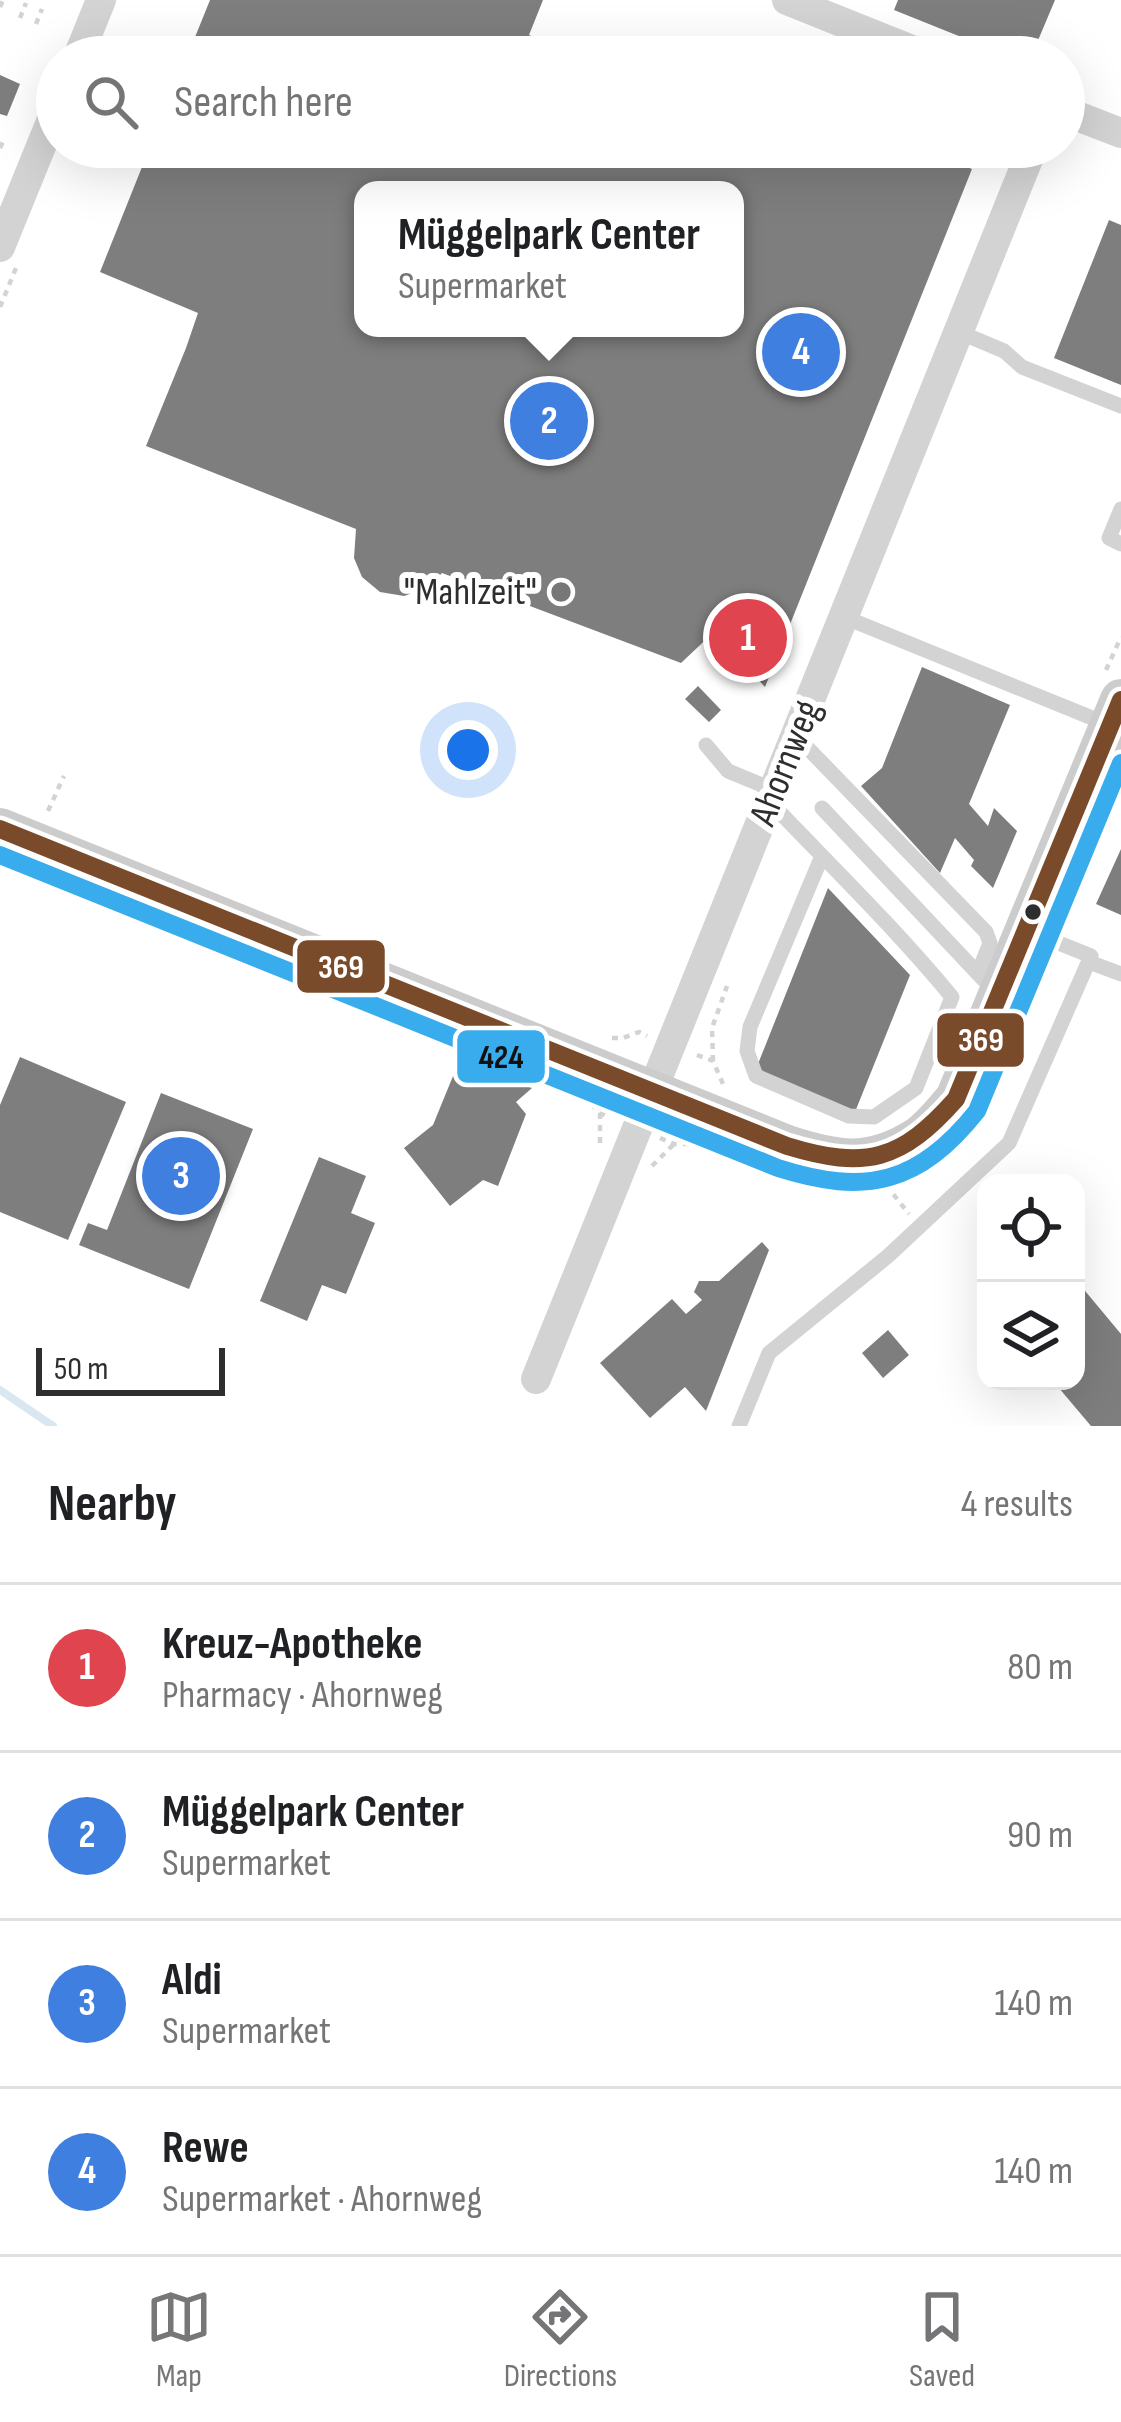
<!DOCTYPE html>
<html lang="en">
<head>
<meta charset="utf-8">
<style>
  body { margin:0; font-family:"Sofia Sans Condensed",sans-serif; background:#f2f2f2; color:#202124 }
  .controls { position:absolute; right:36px; bottom:36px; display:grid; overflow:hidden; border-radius:24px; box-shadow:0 12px 48px #0002 }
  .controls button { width:108px; height:108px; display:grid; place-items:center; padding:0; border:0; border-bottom:3px solid #e0e0e0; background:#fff; color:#202124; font:60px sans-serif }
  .scale { position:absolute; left:36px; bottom:30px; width:189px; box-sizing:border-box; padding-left:12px; border:6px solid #2e2e2e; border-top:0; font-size:33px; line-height:42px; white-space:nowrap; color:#2e2e2e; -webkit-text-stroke:9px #fff; paint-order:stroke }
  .you { position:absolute; left:468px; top:750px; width:42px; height:42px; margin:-30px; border:9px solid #fff; border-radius:50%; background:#1a73e8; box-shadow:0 0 0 18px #1a73e833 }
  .badge { display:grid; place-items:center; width:78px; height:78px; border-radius:50%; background:#777; color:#fff; font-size:39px; font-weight:700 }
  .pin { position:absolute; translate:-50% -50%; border:6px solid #fff; box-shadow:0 3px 12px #0006 }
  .popup { position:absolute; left:354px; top:181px; width:390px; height:156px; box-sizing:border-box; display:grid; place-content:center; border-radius:24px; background:#fff; filter:drop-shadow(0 3px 9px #0005); font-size:39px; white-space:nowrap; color:#757577 }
  .popup b { font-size:45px; color:#202124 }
  .popup::after { content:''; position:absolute; left:50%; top:100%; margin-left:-24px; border:24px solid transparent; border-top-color:#fff }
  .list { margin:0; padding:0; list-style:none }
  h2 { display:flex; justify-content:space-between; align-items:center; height:156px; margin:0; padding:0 48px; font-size:51px }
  h2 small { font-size:39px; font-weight:400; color:#757577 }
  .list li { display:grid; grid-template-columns:78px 1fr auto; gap:36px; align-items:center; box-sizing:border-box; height:168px; padding:0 48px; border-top:3px solid #e0e0e0 }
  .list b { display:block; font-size:45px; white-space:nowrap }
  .list p { margin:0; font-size:39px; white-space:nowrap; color:#757577 }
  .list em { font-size:39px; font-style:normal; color:#757577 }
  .icon { flex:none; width:66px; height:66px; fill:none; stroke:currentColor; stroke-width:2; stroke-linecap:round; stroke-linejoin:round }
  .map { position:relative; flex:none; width:1121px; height:1426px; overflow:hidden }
  .search { position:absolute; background:#fff; box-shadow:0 12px 48px #0002; left:36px; right:36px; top:36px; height:132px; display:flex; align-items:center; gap:30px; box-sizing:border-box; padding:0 42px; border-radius:66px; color:#757577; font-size:45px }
  .sheet { height:828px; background:#fff }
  nav { display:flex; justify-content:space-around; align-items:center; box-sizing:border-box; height:168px; border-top:3px solid #e0e0e0; background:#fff; font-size:33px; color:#757577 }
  nav a { display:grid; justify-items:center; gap:6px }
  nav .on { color:#777 }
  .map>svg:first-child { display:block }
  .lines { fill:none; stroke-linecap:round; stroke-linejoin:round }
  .stream { stroke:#d9e7f1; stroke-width:8 }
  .building { fill:#7e7e7e; fill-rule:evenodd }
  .path { stroke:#d3d3d3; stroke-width:4.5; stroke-dasharray:6 6; stroke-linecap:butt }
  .lane { stroke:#d3d3d3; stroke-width:15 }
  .street { stroke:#d3d3d3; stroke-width:30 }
  .secondary { stroke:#ccc; stroke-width:42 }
  .bus-1-casing { stroke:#fff; stroke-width:27 }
  .bus-2-casing { stroke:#fff; stroke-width:27 }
  .bus-1 { stroke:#7a4b2a; stroke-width:18 }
  .bus-2 { stroke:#38acec; stroke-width:18 }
  .poi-dot { fill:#777; stroke:#fff; stroke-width:4.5 }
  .bus-dot { fill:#2e2e2e; stroke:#fff; stroke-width:4.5 }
  .labels { text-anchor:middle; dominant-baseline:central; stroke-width:12; stroke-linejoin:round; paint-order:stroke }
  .poi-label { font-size:39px; fill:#2e2e2e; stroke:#fff; text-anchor:end }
  .street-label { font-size:39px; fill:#2e2e2e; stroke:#fff }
  .line-badge { stroke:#fff; stroke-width:4.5 }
  .badge-label { font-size:33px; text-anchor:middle; font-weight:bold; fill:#fff }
  .pale-badge-label { font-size:33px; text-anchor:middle; font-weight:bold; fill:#111 }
</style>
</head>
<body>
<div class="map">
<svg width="1121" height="1426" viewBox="0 0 1121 1426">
  <rect width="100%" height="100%" fill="#fff"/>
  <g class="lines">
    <path class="stream" d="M0,1390l53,36"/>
  </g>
  <path class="building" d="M210,0h333l-14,35 50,22h-392z
    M898,0h157l-24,57h-20l-117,-47z
    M0,75l20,9 -13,32 -7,-2z
    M150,147h765l57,22 -207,518 -50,-56 -34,32 -239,-90 -15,15 -23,8 -24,-4 -18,-15 -8,-19 2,-29 -210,-83 40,-98 12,-35 -98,-41zM363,190h372v138h-372z
    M1109,220l12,5v160l-67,-27z
    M922,667l88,38 -41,99 19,22 6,-18 23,23 -24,57 -22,-22 3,-6 -19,-22 -15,35 -79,-87 21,-18z
    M698,686l23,24 -12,12 -24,-23z
    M1121,849v66l-25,-11z
    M828,888l82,87 -55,137 -101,-38z
    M20,1057l106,45 -58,138 -68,-28v-107z
    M460,1059l34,14 9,11 6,-4 23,8 -16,14 10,12 -28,72 -15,-6 -33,26 -46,-58 29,-23z
    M161,1093l92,36 -64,160 -110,-44 9,-22 19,7z
    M319,1157l47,19 -15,37 24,10 -29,71 -24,-9 -15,36 -47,-20z
    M762,1242l7,8 -63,161 -21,-24 -35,31 -50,-55 72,-64 14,15 16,-14 -8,-8 5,-11h20z
    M1076,1280l45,54v92h-30l-38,-45h23z
    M888,1330l21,25 -26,23 -21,-25z"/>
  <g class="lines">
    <path class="path" d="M0,7l3,-7
      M20,18l6,-15
      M36,24l6,-15
      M0,148l4,-9
      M0,307l16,-39
      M1106,670l15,-33
      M48,811l16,-35
      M612,1038h11l16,-6 8,4
      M697,1055l16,6 10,23
      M713,1061l-1,-33 15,-42
      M591,1104l9,9 10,5
      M600,1113v31
      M660,1138l14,6h15
      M652,1166l22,-22
      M886,1185l23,29"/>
    <path class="lane" d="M959,332l45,19 18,16 99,39
      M1121,509l-12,29 12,6
      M844,617l263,107
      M796,736l190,196 4,11 -12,30
      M706,745l22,26 46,19
      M770,802c61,64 125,126 182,195l-36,91 -42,29 -25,-1 -93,-40 -9,-25 3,-24 72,-171
      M822,808l162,172
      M1089,962l32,12
      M739,1426l30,-73 119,-97 121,-113 82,-187 -62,-25"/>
    <path class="street" d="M787,0l142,57
      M78,57l23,-57
      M1064,111l57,22
      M0,247l57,-140
      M536,1379l497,-1232"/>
    <path class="secondary" d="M0,829l787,317c49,16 82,22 129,-7 15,-9 28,-27 40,-40l165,-399"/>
    <defs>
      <path id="bus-1" d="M0,829l787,317c79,24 114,15 169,-47l165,-399"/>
      <path id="bus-2" d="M0,855l778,313c88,28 141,16 199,-57l144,-348"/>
    </defs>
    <use href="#bus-1" class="bus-1-casing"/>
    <use href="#bus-2" class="bus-2-casing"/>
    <use href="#bus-1" class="bus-1"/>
    <use href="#bus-2" class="bus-2"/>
  </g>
  <circle class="poi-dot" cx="561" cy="592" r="12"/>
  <circle class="bus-dot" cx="1033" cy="912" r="10"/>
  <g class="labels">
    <g class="poi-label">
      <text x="537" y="592">"Mahlzeit"</text>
    </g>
    <g class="street-label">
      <text transform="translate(786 763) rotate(-68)">Ahornweg</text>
    </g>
  </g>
  <g class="line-badge">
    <rect x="295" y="938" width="92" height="57" rx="12" fill="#7a4b2a"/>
    <rect x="935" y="1011" width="91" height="58" rx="12" fill="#7a4b2a"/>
    <rect x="455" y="1028" width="92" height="57" rx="12" fill="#38acec"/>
  </g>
  <g class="badge-label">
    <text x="341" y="978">369</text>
    <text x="981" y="1051">369</text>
  </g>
  <g class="pale-badge-label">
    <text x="501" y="1068">424</text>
  </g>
</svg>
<div class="controls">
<button><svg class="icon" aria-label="locate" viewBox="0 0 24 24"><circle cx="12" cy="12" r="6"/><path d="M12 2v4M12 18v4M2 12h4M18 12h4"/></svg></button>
<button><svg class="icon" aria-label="layers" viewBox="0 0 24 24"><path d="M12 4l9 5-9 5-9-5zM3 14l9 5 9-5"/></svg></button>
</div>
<div class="scale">50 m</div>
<div class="you"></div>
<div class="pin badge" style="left:748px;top:638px;background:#e0444e">1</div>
<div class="pin badge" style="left:549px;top:421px;background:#3f7fe0">2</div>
<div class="popup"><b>Müggelpark Center</b>Supermarket</div>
<div class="pin badge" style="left:181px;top:1176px;background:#3f7fe0">3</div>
<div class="pin badge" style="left:801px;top:352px;background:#3f7fe0">4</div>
<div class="search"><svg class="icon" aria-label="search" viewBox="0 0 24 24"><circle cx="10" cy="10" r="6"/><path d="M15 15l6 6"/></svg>Search here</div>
</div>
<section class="sheet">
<h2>Nearby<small>4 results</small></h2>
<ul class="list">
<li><span class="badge" style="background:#e0444e">1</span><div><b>Kreuz-Apotheke</b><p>Pharmacy · Ahornweg</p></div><em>80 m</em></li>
<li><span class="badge" style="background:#3f7fe0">2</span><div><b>Müggelpark Center</b><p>Supermarket</p></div><em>90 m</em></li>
<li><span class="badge" style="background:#3f7fe0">3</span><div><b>Aldi</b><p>Supermarket</p></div><em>140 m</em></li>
<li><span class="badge" style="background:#3f7fe0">4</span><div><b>Rewe</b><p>Supermarket · Ahornweg</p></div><em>140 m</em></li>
</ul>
</section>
<nav>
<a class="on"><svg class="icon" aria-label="map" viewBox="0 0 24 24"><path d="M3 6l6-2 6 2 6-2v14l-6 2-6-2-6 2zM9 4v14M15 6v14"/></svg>Map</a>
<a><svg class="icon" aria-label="directions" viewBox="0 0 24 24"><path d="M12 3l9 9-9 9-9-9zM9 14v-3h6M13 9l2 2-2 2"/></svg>Directions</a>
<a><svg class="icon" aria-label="saved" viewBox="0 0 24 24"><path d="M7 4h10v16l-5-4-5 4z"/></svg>Saved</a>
</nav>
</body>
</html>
